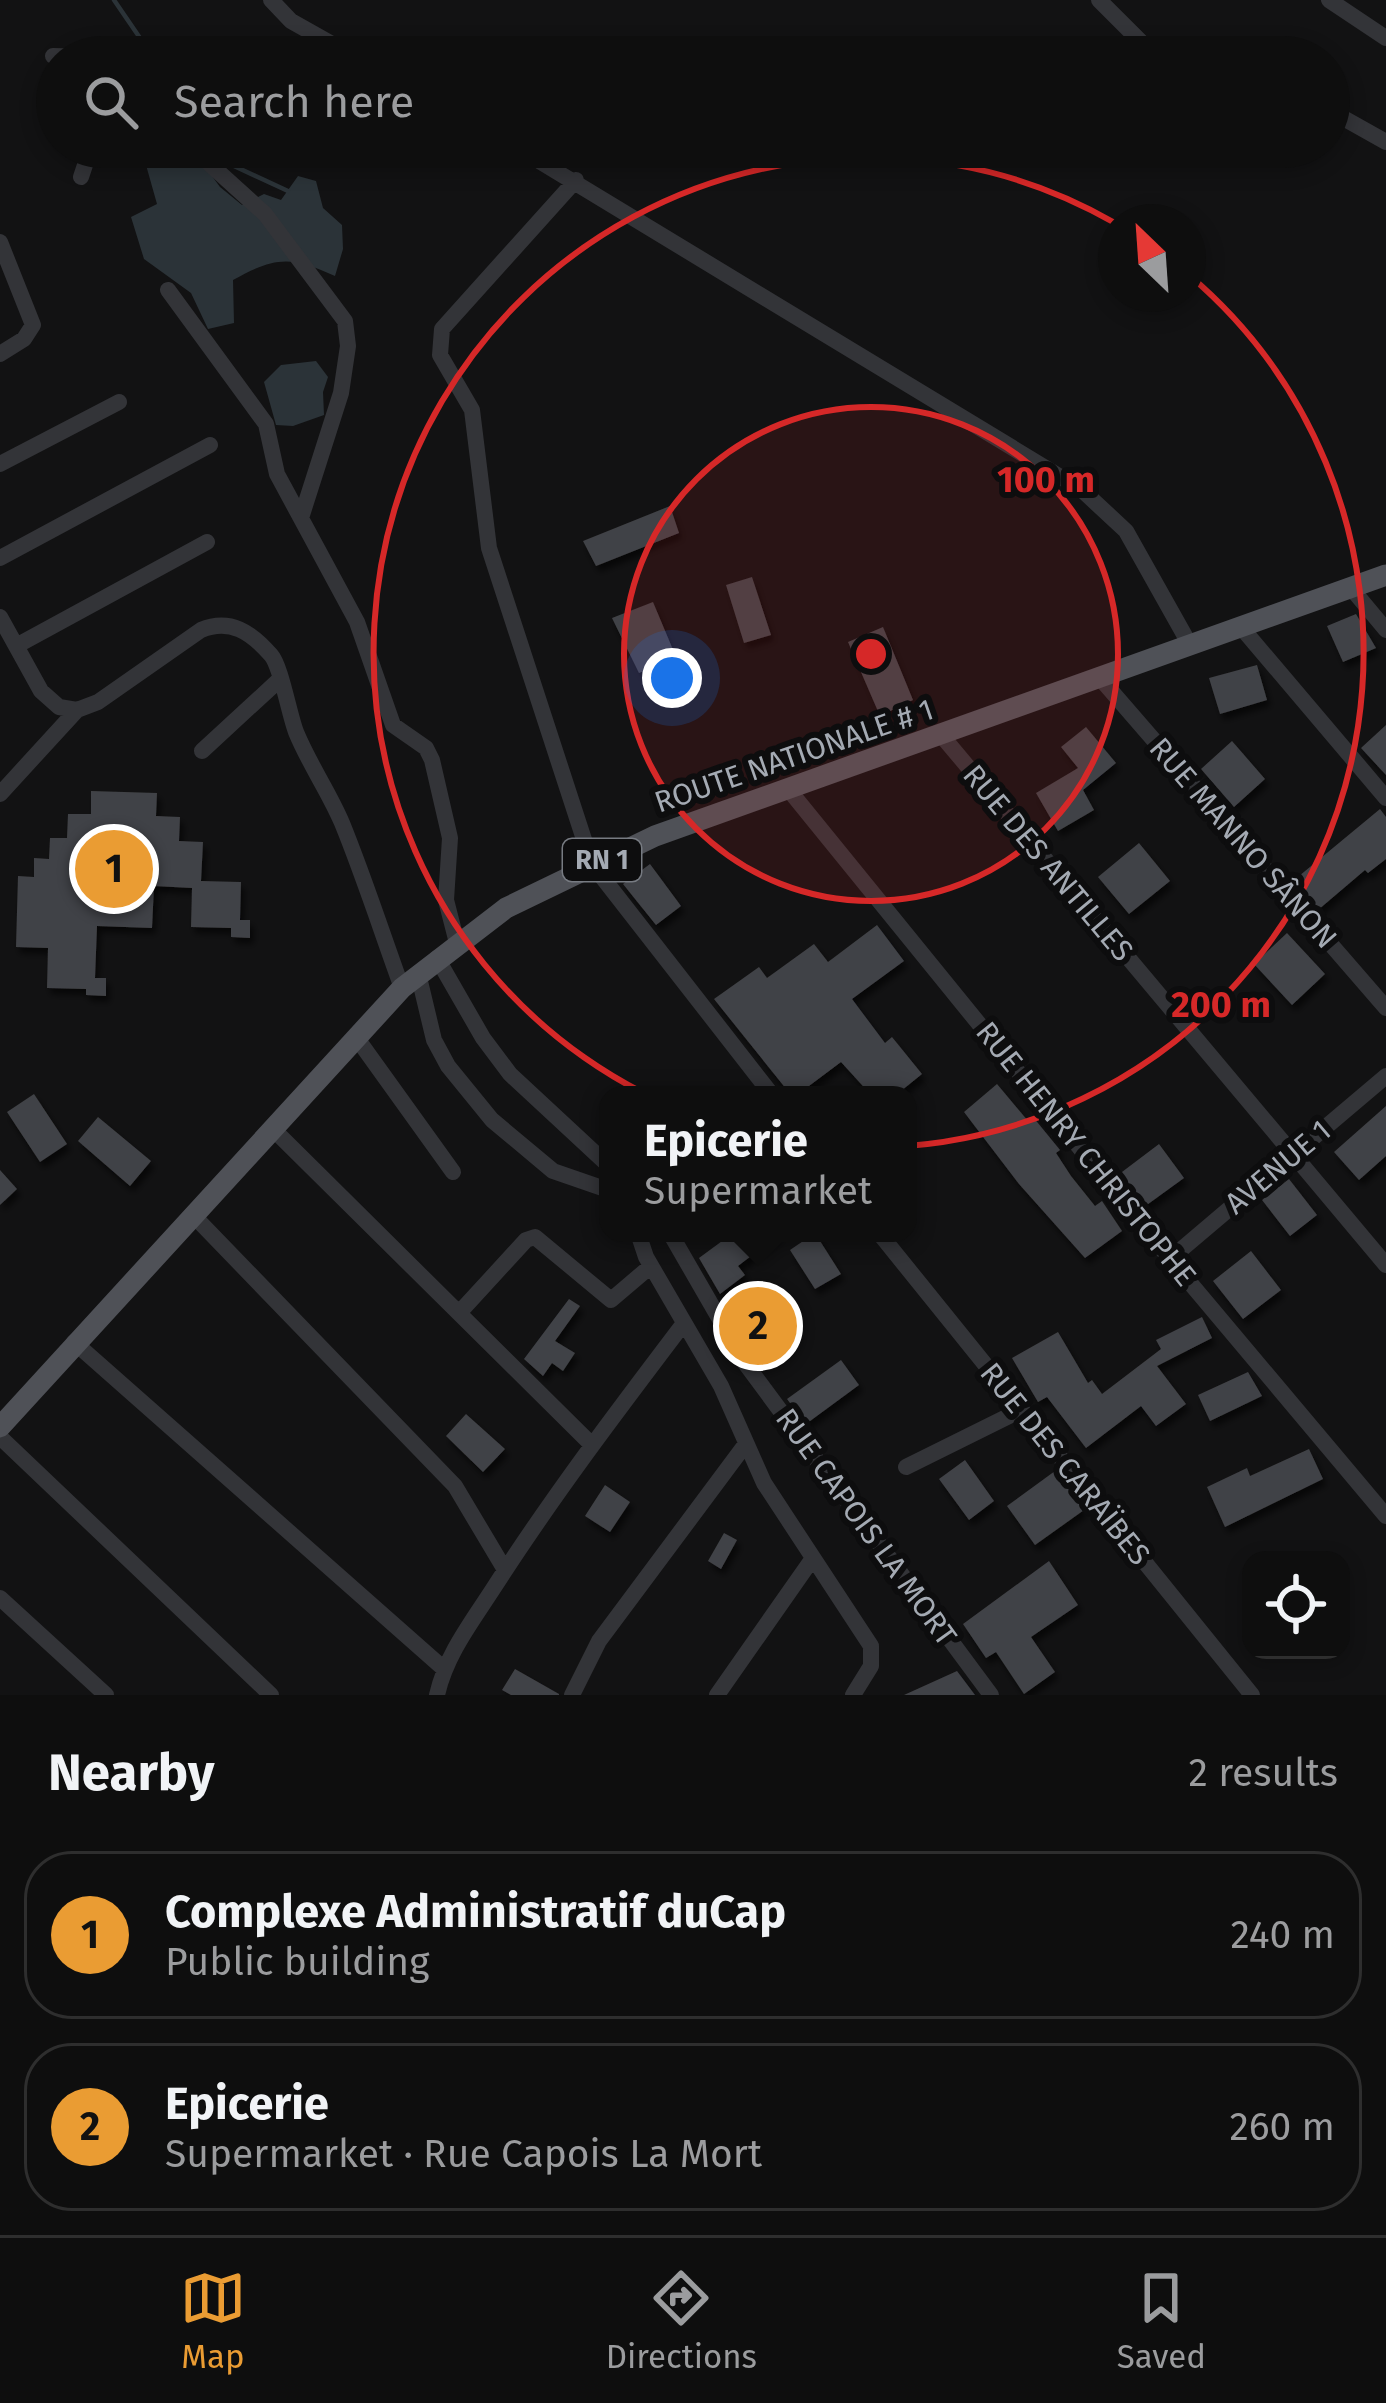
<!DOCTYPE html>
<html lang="en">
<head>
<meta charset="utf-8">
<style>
  body { margin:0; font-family:"Fira Sans",sans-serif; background:#1c1c1c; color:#f1f3f6 }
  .controls { position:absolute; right:36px; bottom:36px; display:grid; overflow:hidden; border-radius:24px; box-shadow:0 6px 18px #0003 }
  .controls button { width:108px; height:108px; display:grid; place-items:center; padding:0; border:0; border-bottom:3px solid #2e2e2e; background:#0e0e0e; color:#f1f3f6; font:60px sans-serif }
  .compass { position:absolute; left:1098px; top:204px; width:108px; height:108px; border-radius:50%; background:#0e0e0e; box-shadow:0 6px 18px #0003; rotate:335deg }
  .you { position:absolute; left:672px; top:678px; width:42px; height:42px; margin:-30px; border:9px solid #fff; border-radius:50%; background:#1a73e8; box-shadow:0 0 0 18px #1a73e833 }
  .badge { display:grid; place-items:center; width:78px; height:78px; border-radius:50%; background:#ea9c33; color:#111; font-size:39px; font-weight:700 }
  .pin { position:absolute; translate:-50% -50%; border:6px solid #fff; box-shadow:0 3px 12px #0006 }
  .popup { position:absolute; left:599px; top:1086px; width:318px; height:156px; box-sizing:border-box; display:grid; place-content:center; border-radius:24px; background:#0e0e0e; filter:drop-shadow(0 3px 9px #0005); font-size:39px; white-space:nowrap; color:#9b9c9e }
  .popup b { font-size:45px; color:#f1f3f6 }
  .popup::after { content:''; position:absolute; left:50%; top:100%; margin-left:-24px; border:24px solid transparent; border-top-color:#0e0e0e }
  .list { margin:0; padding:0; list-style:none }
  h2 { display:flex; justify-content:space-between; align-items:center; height:156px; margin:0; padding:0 48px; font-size:51px }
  h2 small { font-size:39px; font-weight:400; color:#9b9c9e }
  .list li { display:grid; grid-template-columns:78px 1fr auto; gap:36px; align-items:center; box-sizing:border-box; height:168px; margin:0 24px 24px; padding:0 24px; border:3px solid #2e2e2e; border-radius:48px }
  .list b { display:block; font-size:45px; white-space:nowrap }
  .list p { margin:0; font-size:39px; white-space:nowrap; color:#9b9c9e }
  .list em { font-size:39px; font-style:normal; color:#9b9c9e }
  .icon { flex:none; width:66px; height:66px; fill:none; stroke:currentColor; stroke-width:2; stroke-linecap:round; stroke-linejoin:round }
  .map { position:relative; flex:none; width:1386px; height:1695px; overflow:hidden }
  .search { position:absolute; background:#0e0e0e; box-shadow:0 6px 18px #0003; left:36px; right:36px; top:36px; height:132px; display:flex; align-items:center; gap:30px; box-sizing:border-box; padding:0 42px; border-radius:66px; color:#9b9c9e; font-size:45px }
  .sheet { height:540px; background:#0e0e0e }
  nav { display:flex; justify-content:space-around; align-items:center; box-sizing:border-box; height:168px; border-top:3px solid #2e2e2e; background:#0e0e0e; font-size:33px; color:#9b9c9e }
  nav a { display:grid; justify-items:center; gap:6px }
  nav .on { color:#ea9c33 }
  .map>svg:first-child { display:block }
  .water { fill:#2b3338 }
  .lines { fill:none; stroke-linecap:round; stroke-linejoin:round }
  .stream { stroke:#2b3338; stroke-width:4.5 }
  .building { fill:#414246; filter:url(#shadow) }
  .minor { stroke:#333438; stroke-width:16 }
  .major { stroke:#4f5157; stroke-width:21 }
  .ring { fill:none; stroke:#d62828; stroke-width:6 }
  .labels { text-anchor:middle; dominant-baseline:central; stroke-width:12; stroke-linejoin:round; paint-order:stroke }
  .shield { fill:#0d0d0e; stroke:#777b82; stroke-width:3 }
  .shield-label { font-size:27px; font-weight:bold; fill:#a4aab3 }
  .street-label { font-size:30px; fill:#a4aab3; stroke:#0d0d0e }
  .centre { fill:#d62828; stroke:#0d0d0e; stroke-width:6 }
  .ring-label { font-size:36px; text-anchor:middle; font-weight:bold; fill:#d62828; stroke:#0d0d0e; stroke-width:12; stroke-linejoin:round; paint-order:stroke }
</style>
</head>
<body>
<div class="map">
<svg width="1386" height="1695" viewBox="0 0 1386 1695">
  <defs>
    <filter id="shadow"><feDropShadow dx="3.5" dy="6" stdDeviation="3" flood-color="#0009"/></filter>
  </defs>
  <rect width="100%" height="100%" fill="#121213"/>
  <path class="water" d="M166,147l27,3 27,37 22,18 22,-11 17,6 17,-24 18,5 7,27 19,17 1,24 -8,27c-45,-21 -60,-19 -102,4l1,43 -26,6 -17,-36 -47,-34 -13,-42 26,-13 -11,-39z
    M316,361l12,16 -5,15 1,23 -31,11 -17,-1 -12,-43 17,-17z"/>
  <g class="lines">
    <path class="stream" d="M114,0l39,57
      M211,147l8,12 69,32"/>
  </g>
  <path class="building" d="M670,506l9,27 -83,33 -13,-25z
    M752,577l19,58 -27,8 -18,-58z
    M653,602l23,55 -37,16 -27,-55z
    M1356,614l20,34 -33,14 -16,-36z
    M883,627l30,73 -33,16 -32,-74z
    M1257,665l10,35 -47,14 -11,-36z
    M1386,725v50l-25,-27z
    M1086,727l30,36 -33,27 11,20 -36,21 -22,-38 42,-25 -17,-21z
    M1232,741l33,38 -31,28 -33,-38z
    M91,791l66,2 -1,23 24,1 -1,24 24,1 -2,39 40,1 -1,38h10v18l-19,-1v-9l-40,-1 1,-39 -38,-2 -2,42 -55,-2 -2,52h11v18l-20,-1v-6l-39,-1 1,-40 -32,-1 2,-71 16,1v-19l15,1 1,-21h17l1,-24h23z
    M1380,809l6,8v42l-18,14 -3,-3 -47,40 -25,-29z
    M1139,843l31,38 -41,33 -31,-37z
    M650,864l31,42 -25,19 -33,-41z
    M877,925l27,36 -52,38 33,44 7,-6 30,37 -26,21h-25l-30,-33 -44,33h-6l-77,-96 45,-32 8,11 47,-34 14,18z
    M1287,933l38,41 -33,31 -38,-41z
    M997,1084l31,37 5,-4 27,33 -4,3 15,23 24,30 7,-5 20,30 -37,27 -66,-74 -55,-72z
    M34,1094l33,50 -27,18 -33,-50z
    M1386,1106v50l-27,24 -25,-28z
    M98,1117l53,44 -21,25 -52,-45z
    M1159,1144l25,34 -40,29 -26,-32z
    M0,1170l17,19 -17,16z
    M1289,1179l28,36 -27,21 -28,-36z
    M733,1233h48l-43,33 7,9 -25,19 -21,-36z
    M815,1233l26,41 -26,15 -25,-39z
    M1251,1251l30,39 -38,29 -30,-38z
    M569,1299l11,7 -25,35 20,12 -12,18 -11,-8 -9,13 -19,-17z
    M1202,1317l10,21 -55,28 29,38 -30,22 -15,-20 -55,42 -39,-51 -9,5 -26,-44 46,-26 30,51 4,-3 10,14 59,-45 -5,-9z
    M841,1360l18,25 -53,39 -19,-25z
    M1248,1372l14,24 -52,25 -12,-26z
    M466,1414l39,35 -22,23 -37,-36z
    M1309,1449l14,30 -98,48 -18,-40 40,-19 3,8z
    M965,1460l29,41 -25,19 -30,-41z
    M1055,1471l29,39 -49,35 -28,-39z
    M605,1485l25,17 -20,30 -25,-16z
    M724,1533l13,7 -16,29 -13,-8z
    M1049,1561l29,44 -47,32 24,35 -31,22 -28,-42 -10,6 -23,-34z
    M515,1669l44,25v1h-48l-9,-5z
    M957,1671l18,24h-71z"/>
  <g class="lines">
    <path class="minor" d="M271,0l20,21 64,36
      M1099,0l44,44 41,13
      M1329,0l57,38
      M53,56l35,1
      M1329,110l57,32
      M191,147l74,67 80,107 3,25 -7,47 -40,125
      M516,147l566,343 44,41 64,114
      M81,177l10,-30
      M576,180l-134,149 -2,26 32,55 17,138 103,316 180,231
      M0,242l33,83 -9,14 -24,15
      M168,290l98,134 11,50 80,148 36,103 33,23 6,12 18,78 -4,62 11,43
      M0,464l119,-62
      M0,558l210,-113
      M1351,588l35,42
      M0,617l41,74 18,16 18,3 21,-8 103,-72c29,-12 50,2 70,25 10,11 18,59 25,77 13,32 33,60 46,91 22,54 40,110 60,165
      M1241,627l145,171
      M16,646l191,-104
      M1100,678l286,330
      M942,736l444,529
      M202,751l77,-71
      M789,790l381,469 216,257
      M0,794l77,-84
      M437,958l46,80 27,36 98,91
      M418,973l16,67 14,26 44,54 61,51 55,19
      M356,1037l97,135
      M272,1128l320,317
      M192,1214l263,272 50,84
      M638,1233l8,24 75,129 43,97 107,163v20l-18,29
      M670,1233l75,130 246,332
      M879,1233l373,462
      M1170,1259l216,-183
      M459,1313l67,-73 9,-3 76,63 40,-34
      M74,1342l369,326
      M0,1437l271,258
      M906,1467l115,-57
      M0,1598l106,97
      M437,1695c9,-40 34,-72 56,-106 59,-92 125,-179 191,-266
      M572,1695l27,-54 146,-196
      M717,1695l96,-137"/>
    <path class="major" d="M0,1427l402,-439 104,-80 149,-72 731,-261"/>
  </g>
  <circle cx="871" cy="654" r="247" fill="#d62828" fill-opacity=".12"/>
  <g class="ring">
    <circle cx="871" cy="654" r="247"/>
    <path d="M1189 275A495 495 0 1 1 1115 223"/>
  </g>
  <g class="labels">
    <rect class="shield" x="563" y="839" width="78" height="42" rx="9"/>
    <g class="shield-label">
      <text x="602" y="860">RN 1</text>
    </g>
    <g class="street-label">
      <text transform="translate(794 756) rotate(-19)">ROUTE NATIONALE # 1</text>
      <text transform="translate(1243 843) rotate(49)">RUE MANNO SÂNON</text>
      <text transform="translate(1048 863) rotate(50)">RUE DES ANTILLES</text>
      <text transform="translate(1086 1154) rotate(51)">RUE HENRY CHRISTOPHE</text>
      <text transform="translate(1278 1167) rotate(-40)">AVENUE 1</text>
      <text transform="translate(1065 1464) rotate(51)">RUE DES CARAÏBES</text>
      <text transform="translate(866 1527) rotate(54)">RUE CAPOIS LA MORT</text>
    </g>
  </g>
  <circle cx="871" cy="654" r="18" class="centre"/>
  <g class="ring-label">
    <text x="1046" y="492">100 m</text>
    <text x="1221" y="1017">200 m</text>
  </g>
</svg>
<div class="controls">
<button><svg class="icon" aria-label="locate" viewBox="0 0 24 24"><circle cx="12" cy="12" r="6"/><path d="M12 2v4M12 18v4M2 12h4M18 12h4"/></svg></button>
</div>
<svg class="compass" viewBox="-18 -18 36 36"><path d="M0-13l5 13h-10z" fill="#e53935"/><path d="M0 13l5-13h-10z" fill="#9b9c9e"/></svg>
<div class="you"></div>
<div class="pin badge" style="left:114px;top:869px">1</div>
<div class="pin badge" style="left:758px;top:1326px">2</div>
<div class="popup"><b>Epicerie</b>Supermarket</div>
<div class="search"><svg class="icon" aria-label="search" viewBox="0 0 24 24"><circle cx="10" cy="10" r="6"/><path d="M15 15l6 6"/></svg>Search here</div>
</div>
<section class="sheet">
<h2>Nearby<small>2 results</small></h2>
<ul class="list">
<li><span class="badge">1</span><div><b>Complexe Administratif duCap</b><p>Public building</p></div><em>240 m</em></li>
<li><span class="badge">2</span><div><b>Epicerie</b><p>Supermarket · Rue Capois La Mort</p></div><em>260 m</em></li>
</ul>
</section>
<nav>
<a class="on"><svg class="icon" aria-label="map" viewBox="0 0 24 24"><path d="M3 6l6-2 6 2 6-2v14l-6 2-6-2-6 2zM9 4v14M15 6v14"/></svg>Map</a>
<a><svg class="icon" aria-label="directions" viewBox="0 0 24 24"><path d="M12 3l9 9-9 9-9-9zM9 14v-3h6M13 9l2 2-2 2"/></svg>Directions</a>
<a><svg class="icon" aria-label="saved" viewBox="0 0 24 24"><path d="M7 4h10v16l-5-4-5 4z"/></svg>Saved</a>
</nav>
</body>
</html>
